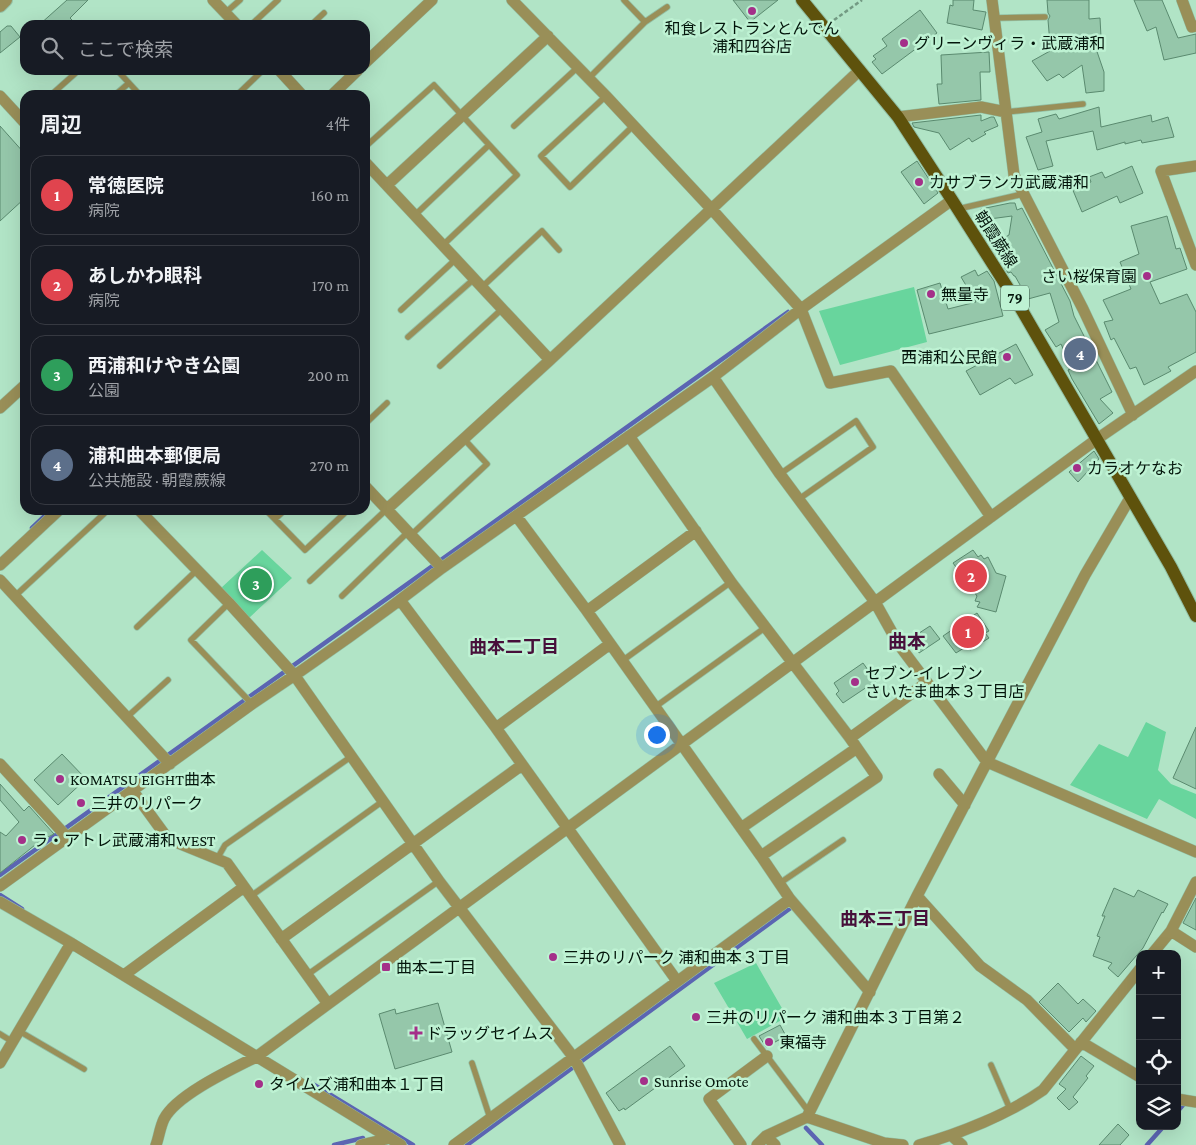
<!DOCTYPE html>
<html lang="ja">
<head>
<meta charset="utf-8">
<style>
  body { margin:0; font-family:"Crimson Pro","Noto Sans JP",serif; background:#20242c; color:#f1f3f6 }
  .controls { position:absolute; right:15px; bottom:15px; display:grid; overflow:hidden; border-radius:10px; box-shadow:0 5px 20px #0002 }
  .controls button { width:45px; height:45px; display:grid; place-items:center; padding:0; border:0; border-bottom:1px solid #363941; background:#171b24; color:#f1f3f6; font:25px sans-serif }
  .you { position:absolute; left:656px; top:734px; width:18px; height:18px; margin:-12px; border:4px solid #fff; border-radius:50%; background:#1a73e8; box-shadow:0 0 0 8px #1a73e833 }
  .badge { display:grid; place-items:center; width:32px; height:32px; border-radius:50%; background:#ce9bc5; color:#fff; font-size:16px; font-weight:700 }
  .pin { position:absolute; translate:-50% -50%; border:2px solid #fff; box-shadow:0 1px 5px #0006 }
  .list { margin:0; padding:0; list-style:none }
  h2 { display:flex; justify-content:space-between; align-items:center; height:65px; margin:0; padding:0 20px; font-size:21px }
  h2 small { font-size:16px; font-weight:400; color:#9ea1a6 }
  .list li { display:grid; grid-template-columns:32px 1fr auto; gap:15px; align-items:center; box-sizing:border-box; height:80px; margin:0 10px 10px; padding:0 10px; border:1px solid #363941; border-radius:15px }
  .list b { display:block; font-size:19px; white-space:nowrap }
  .list p { margin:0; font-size:16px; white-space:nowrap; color:#9ea1a6 }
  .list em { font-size:16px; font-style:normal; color:#9ea1a6 }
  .icon { flex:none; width:28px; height:28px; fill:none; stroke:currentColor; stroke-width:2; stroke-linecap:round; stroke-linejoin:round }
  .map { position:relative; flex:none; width:1196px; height:1145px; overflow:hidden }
  .search { position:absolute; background:#171b24; box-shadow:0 5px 20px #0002; left:20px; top:20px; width:350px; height:55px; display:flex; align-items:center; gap:12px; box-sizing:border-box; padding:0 18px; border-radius:15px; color:#9ea1a6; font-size:19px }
  .panel { position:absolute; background:#171b24; box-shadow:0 5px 20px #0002; left:20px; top:90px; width:350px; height:425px; border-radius:15px }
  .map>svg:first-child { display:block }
  .green { fill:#68d59d }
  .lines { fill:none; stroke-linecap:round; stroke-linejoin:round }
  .stream { stroke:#5b65b2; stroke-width:4.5 }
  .building { fill:#95c7aa; stroke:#5a8a6f }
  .service-casing { stroke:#92bfa4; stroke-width:7 }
  .minor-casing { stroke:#92bfa4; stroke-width:12 }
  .tertiary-casing { stroke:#92bfa4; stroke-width:14 }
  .primary-casing { stroke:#92bfa4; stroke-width:14 }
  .path { stroke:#739a83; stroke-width:2.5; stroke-dasharray:4 2.5; stroke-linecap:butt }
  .service { stroke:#998f58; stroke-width:5.5 }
  .minor { stroke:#998f58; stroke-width:11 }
  .tertiary { stroke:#998f58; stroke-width:12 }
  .primary { stroke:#5e520c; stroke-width:12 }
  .poi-dot { fill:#a43089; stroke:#bef2d3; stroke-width:2 }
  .labels { text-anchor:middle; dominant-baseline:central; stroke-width:5; stroke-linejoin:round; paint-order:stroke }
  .shield { fill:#bef2d3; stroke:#3b5747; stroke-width:1 }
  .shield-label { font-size:15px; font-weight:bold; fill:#03150b }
  .poi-label { font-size:16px; fill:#03150b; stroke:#bef2d3; text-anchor:start }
  .street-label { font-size:16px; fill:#03150b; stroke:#bef2d3 }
  .neighbourhood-label { font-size:18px; font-weight:bold; fill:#470f3a; stroke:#bef2d3 }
  .quarter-label { font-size:19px; font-weight:bold; fill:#470f3a; stroke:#bef2d3 }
</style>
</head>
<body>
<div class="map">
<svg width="1196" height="1145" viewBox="0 0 1196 1145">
  <rect width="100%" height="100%" fill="#b1e4c6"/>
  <path class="green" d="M914,287l13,55 -87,23 -21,-54z
    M262,550l30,28 -43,40 -29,-29z
    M1146,722l20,10 -8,38 13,14 25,10v25l-37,-20 -12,20 -77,-34 29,-41 29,13z
    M756,963l31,54 -40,22 -33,-56z"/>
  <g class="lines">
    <path class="stream" d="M32,528l19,-18
      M0,875l788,-563
      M0,895l22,14
      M311,1083l102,62
      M1177,1112l6,-7
      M806,1128l16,17
      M334,1145l29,-7
      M467,1145l325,-238
      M1147,1145l17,-19"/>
  </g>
  <path class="building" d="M67,0h21l-18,18 7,7h-38z
    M733,0h45l-28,22z
    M953,0h21l-1,10 13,2 -4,18 -35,-7 3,-18 3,1z
    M1047,0h42v19l11,-1 1,19h-9l12,35v19l-18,2 -4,-28 -19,13 -4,-4 -12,7 -15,-20 18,-10v-3h8v-2l-8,-2 -2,-24 2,-4 -2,-3z
    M1134,0h28l16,38 18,-4v19l-32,7 -8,-33 -9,4z
    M920,10l17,23 -55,41 -10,-12 4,-3 -3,-3 14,-10 -5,-7z
    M7,26h4l9,11 -20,16v-21z
    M989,52l1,20h-10l1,28 -42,4 -2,-20h5l-1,-29z
    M1099,107l2,20 50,-12 1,7 16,-5 6,20 -32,6 -1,-3 -16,4v-2l-28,8 -4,-19 -47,10 7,25 -15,4 -12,-33 16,-5 -4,-13 18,-5 3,5z
    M981,115v6l10,-4h3l4,9 -14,6 2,2 -14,8 -3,-4 -19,12 -11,-17 -25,-6 -2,-4z
    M0,126l25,28v44l-25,23z
    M917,161l21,32 -14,11 -23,-32z
    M1132,166l11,27 -23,10 -3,-7 -35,16 -10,-24 19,-6 -2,-5 13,-5 3,6z
    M1010,203h5l2,7 5,-2 48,93 4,15 38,76 -12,7 13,14 -14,11 -27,-45 -4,-9 4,-2 -11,-24 -5,3 -11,-17 14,-8 -9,-29 -22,6 -13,-23h-1l-3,-4 -3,1 -6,-10 3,-2 -10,-18 14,-8 3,-19 -30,4 -1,-11z
    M1167,216l9,33 4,-1 7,21 -37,13 10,22 27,-10 9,18v40l-28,15 3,4 -27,14 -8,-18 -6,2 -16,-31 -3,2 -7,-18 9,-2 -10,-20 28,-11 -11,-27 19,-8 -8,-28z
    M975,270l3,6 9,-5 7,10 9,35 -74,18 -12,-44 23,-7 8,26 28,-7 -15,-25z
    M1016,344l17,31 -18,9 -5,-6 -30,17 -14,-24z
    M1094,451l5,8 -21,23 -9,-10z
    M973,550l5,7 3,-2 3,4 4,-2 8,16 10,3 -10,36 -19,-5 3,-5 -5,-1 2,-5 -24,-33z
    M977,613l12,18 -4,2 4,5 -19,12 -3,-4 -11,7 -13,-17z
    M930,626l10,13 -21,14 -9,-14z
    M863,663l13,18 -33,22 -7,-9 3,-3 -5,-8z
    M1196,727v62l-23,-11z
    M62,754l24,25 -28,26 -24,-25z
    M0,784l24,27 5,-5 25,28 -14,7 -40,32v-41l6,4 13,-14 -19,-22z
    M1114,888l20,9 4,-7 30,14 -5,9 -1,-1 -19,36 -25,29 -10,-9 4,-5 -19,-7 7,-19 -3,-1 8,-20h-3z
    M1196,898v32l-13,-7z
    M1058,983l20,21 5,-5 13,12 -10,11 -3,-4 -14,14 -30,-30z
    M438,1003l14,49 -57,17 -16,-55 16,-5 1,5z
    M780,1025l6,11 -20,11 -7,-11z
    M670,1046l15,20 -60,44 -1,-2 -5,3 -13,-18z
    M1081,1056l13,10 -8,10 2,2 -15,19 5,5 -9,8 -12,-12 9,-9 -7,-5z
    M1118,1124l11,11 -9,10h-21z"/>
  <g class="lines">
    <defs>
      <path id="service" d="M624,0l21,22
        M225,13l15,-13
        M995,18l50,-1
        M251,25l27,-25
        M311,25l13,-12
        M117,70l23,25
        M589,78l56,-56 22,-15
        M51,95l28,-25
        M115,95l14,-12
        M237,95l26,-25
        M606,96l-65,60 29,31 63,-61
        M1006,112l77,-8
        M514,126l64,-59
        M365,147l69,-62 83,90 -74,70
        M958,209l65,-15
        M415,215l74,-70
        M482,287l60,-56 17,19
        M401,310l55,-51
        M408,337l66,-58
        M440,366l62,-57
        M365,424l22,-21
        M780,474l76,-53 17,26 -74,52
        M266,510l39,40 43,-40
        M275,519l10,-9
        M411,535l76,-71 -23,-25
        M310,581l77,-72
        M15,596l93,-86
        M342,596l66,-64
        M229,603l-38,37 61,64
        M137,627l60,-57
        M622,661l109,-79
        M655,707l111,-80
        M127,717l41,-37
        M217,859l8,-14 127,-89
        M780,883l63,-43
        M251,896l132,-95
        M307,975l132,-94
        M19,1031l65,38
        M0,1034l13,8
        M754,1039l55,73
        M472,1063l18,55
        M991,1065l19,44"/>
      <path id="minor" d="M213,0l24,25
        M512,0l94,96 110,118 85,95 29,74 61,-12 100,146
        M992,0l22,175 69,134 50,106
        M1182,0l10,27 4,-1
        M365,63l67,-63
        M279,70l23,25
        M332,95l26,-25
        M0,96l25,27
        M898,117l83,-10 25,5
        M365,162l185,198
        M1196,166l-35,5 35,94
        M387,185l161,-149
        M713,377l67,97 95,128 24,43 88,117 209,90
        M0,408l25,-23
        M629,436l102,146 119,156 27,39 -116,79
        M365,486l77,82
        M387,509l163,-149 310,-290
        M139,510l90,93 66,73 144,205 135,177 46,87
        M517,517l70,94 174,245 29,43 80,93
        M0,565l59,-55
        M0,580l170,184
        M400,600l96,128 181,253
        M587,611l109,-80
        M496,728l114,-84
        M850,738l76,-55
        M0,764l67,73
        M939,774l26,31
        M133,791l35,48 59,24 101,141
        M741,828l116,-80
        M0,886l252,-182c65,-43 128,-88 190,-136l271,-191 88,-68 151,-109
        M917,896l63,70 47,34 48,49
        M0,902l71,41 330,202
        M1171,931l25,16
        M281,939l241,-174
        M1152,954l19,-23 25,-49
        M124,975l120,-88
        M1081,1042l59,35
        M0,1063l71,-120
        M1177,1099l19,3
        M807,1117l110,-221 70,-134 98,-187 45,-77
        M766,1136l9,9
        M952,1136l10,9
        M156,1145c3,-8 4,-18 8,-26 12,-24 68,-50 92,-62l841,-618 99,-68
        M361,1145l29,-7
        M454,1145l336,-246
        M741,1145l-32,-46 58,-43
        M757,1145l9,-9 41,-19 77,26 19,2
        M919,1145c40,-11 90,-31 124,-55l97,-121"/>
      <path id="tertiary" d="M0,6l6,-6"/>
      <path id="primary" d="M802,0l96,117 54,83 68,107 151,260 25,49"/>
    </defs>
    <use href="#service" class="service-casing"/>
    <use href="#minor" class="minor-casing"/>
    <use href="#tertiary" class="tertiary-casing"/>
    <use href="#primary" class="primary-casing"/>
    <path class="path" d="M834,20l28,-20"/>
    <use href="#service" class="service"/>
    <use href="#minor" class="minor"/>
    <use href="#tertiary" class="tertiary"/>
    <use href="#primary" class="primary"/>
  </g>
  <g class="poi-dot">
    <circle cx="752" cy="11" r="5"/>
    <circle cx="904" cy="43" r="5"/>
    <circle cx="919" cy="182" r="5"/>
    <circle cx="1147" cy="276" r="5"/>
    <circle cx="931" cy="294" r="5"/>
    <circle cx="1007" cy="357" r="5"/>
    <circle cx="1077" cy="468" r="5"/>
    <circle cx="855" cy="682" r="5"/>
    <circle cx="60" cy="779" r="5"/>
    <circle cx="81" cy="803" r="5"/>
    <circle cx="22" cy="840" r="5"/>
    <circle cx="553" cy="957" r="5"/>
    <rect x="381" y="962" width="10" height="10" rx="2.5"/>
    <circle cx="696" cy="1017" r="5"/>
    <path d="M413.5 1025.5h5v5h5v5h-5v5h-5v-5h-5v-5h5z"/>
    <circle cx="769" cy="1042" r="5"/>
    <circle cx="644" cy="1081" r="5"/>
    <circle cx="259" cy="1084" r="5"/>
  </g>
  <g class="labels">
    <rect class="shield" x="1001" y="285.5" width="28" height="25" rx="4"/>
    <g class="shield-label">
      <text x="1015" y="298">79</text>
    </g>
    <g class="poi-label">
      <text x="752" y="28" text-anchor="middle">和食レストランとんでん<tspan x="752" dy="18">浦和四谷店</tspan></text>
      <text x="914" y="43">グリーンヴィラ・武蔵浦和</text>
      <text x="929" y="182">カサブランカ武蔵浦和</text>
      <text x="1137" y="276" text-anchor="end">さい桜保育園</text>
      <text x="941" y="294">無量寺</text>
      <text x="997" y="357" text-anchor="end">西浦和公民館</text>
      <text x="1087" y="468">カラオケなお</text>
      <text x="865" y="673">セブン-イレブン<tspan x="865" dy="18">さいたま曲本３丁目店</tspan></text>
      <text x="70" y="779">KOMATSU EIGHT曲本</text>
      <text x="91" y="803">三井のリパーク</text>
      <text x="32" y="840">ラ・アトレ武蔵浦和WEST</text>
      <text x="563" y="957">三井のリパーク 浦和曲本３丁目</text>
      <text x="396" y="967">曲本二丁目</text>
      <text x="706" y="1017">三井のリパーク 浦和曲本３丁目第２</text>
      <text x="426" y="1033">ドラッグセイムス</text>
      <text x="779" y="1042">東福寺</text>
      <text x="654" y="1081">Sunrise Omote</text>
      <text x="269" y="1084">タイムズ浦和曲本１丁目</text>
    </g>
    <g class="street-label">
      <text transform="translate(996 239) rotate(57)">朝霞蕨線</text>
    </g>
    <g class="neighbourhood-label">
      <text x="514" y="647">曲本二丁目</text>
      <text x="885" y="919">曲本三丁目</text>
    </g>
    <g class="quarter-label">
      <text x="907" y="641">曲本</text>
    </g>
  </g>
</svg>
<div class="controls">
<button>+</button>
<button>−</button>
<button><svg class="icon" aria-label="locate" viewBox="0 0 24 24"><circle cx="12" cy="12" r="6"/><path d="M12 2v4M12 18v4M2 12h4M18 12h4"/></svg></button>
<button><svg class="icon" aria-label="layers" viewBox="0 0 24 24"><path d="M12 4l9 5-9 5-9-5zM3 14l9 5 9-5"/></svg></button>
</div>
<div class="you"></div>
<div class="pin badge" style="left:968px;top:632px;background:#e0444e">1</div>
<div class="pin badge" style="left:971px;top:576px;background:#e0444e">2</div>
<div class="pin badge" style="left:256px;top:584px;background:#2e9e5b">3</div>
<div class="pin badge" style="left:1080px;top:354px;background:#5c6f8a">4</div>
<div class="search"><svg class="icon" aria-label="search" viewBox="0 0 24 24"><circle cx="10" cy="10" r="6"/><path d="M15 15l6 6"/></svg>ここで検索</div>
<section class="panel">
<h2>周辺<small>4件</small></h2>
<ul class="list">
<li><span class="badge" style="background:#e0444e">1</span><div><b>常徳医院</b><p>病院</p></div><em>160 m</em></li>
<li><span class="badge" style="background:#e0444e">2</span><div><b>あしかわ眼科</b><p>病院</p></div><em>170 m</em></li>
<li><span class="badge" style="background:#2e9e5b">3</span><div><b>西浦和けやき公園</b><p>公園</p></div><em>200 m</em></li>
<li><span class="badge" style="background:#5c6f8a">4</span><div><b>浦和曲本郵便局</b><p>公共施設 · 朝霞蕨線</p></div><em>270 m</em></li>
</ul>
</section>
</div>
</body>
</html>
